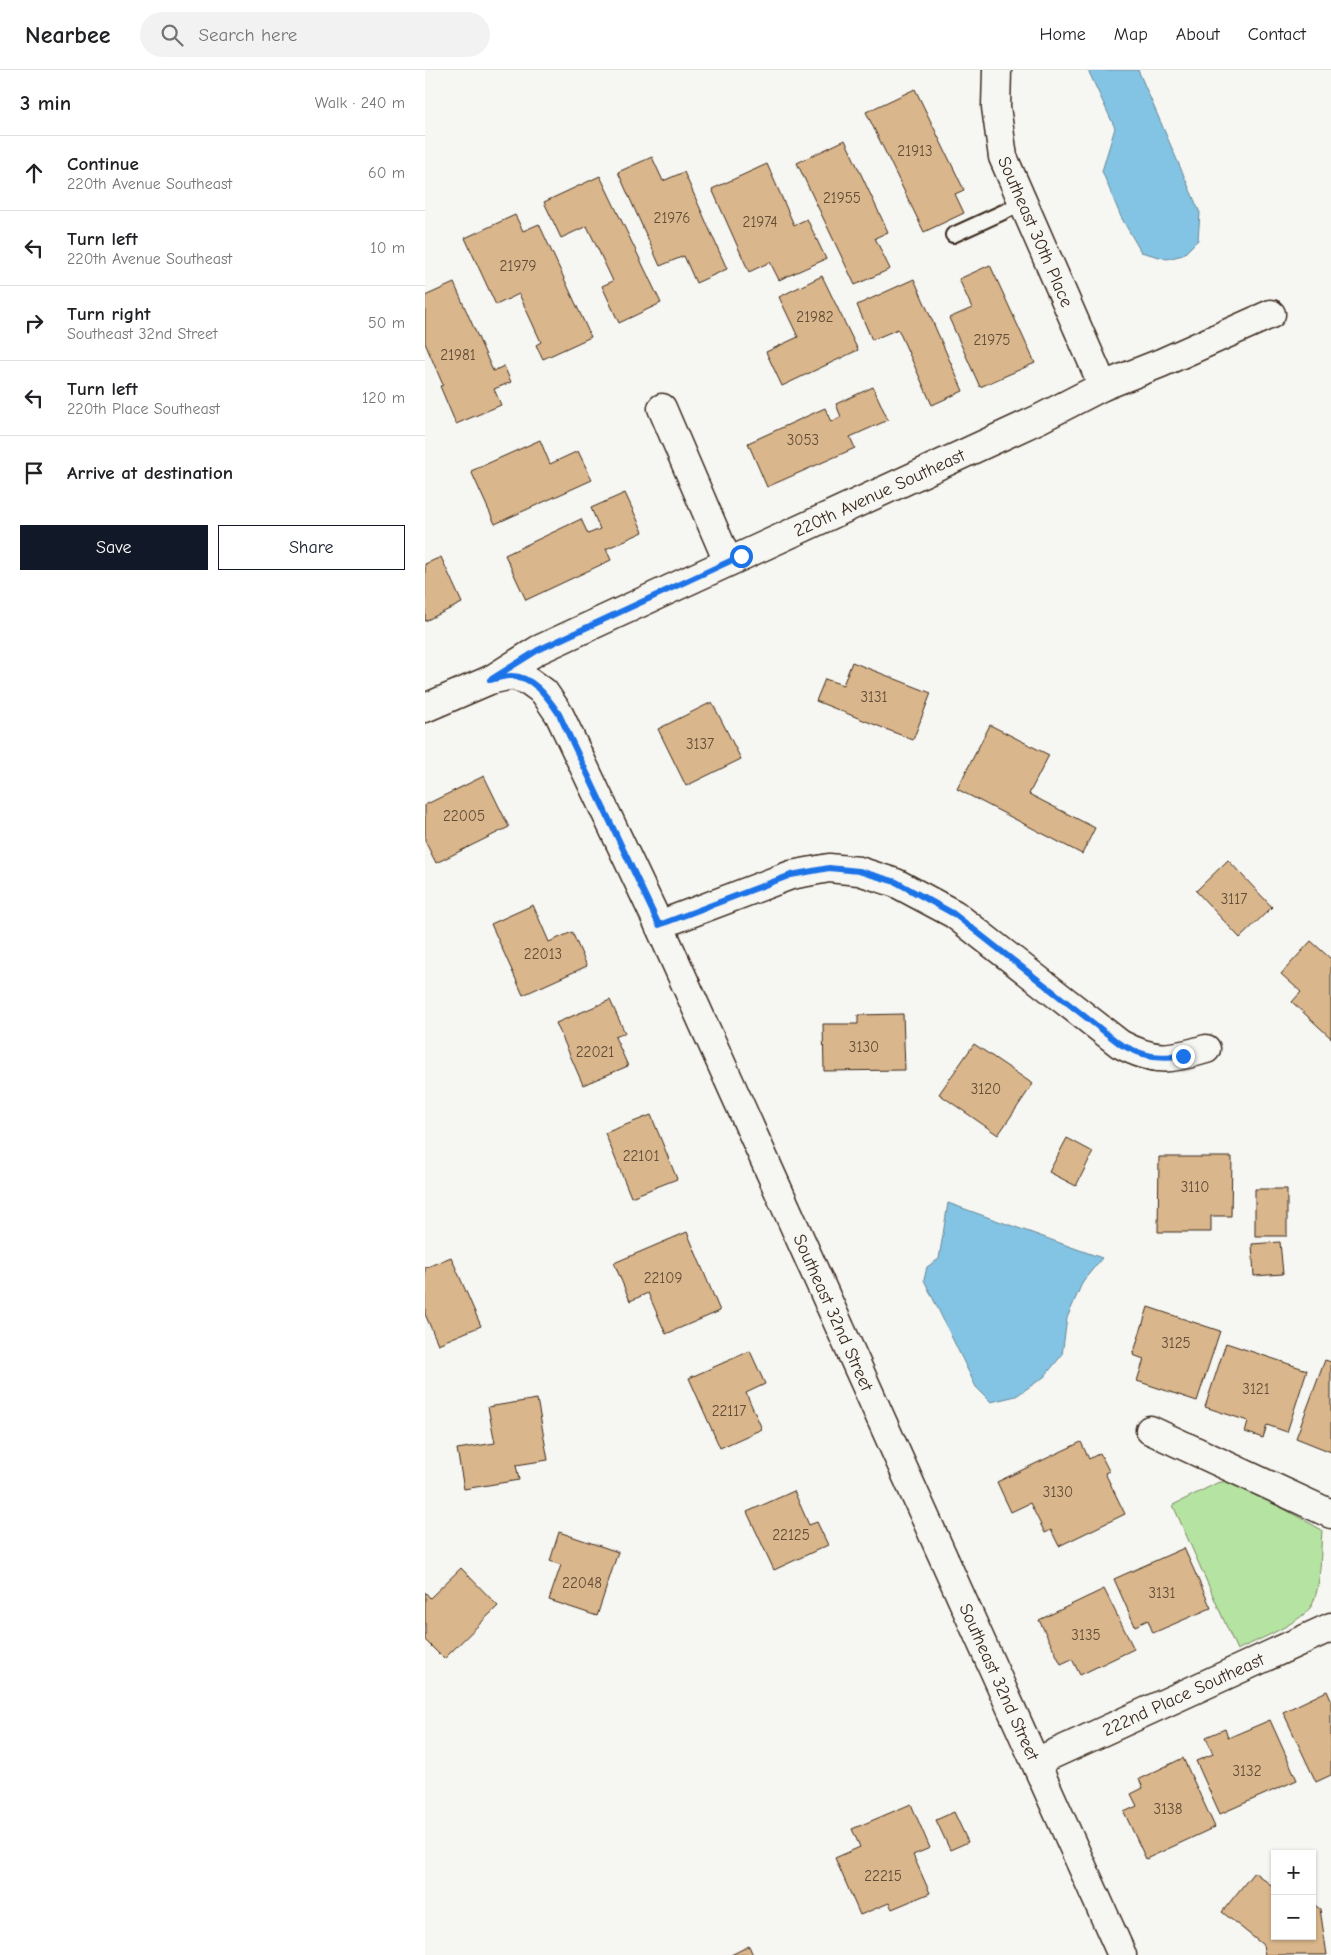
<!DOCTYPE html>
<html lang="en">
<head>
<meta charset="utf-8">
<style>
  body { margin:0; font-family:"Comic Neue",sans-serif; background:#f2f2f2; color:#202124 }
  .controls { position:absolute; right:15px; bottom:15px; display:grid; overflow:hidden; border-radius:0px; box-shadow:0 1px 4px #0004 }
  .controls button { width:45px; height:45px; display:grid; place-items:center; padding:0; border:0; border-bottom:1px solid #e0e0e0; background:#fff; color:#202124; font:25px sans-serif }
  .stop { position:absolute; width:15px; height:15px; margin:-11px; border:4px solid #1a73e8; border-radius:50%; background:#fff }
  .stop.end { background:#1a73e8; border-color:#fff; box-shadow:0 1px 5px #0008 }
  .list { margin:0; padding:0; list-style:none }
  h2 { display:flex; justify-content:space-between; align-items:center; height:65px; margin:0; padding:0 20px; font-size:21px }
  h2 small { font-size:16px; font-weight:400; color:#757577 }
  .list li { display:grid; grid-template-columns:32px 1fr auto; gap:15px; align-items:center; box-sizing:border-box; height:75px; padding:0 20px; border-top:1px solid #e0e0e0 }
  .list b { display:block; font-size:19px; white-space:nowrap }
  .list p { margin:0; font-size:16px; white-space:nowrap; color:#757577 }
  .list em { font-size:16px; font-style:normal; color:#757577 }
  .actions { display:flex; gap:10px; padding:15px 20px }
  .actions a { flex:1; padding:11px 0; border:1px solid #111827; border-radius:0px; text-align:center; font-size:18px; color:#111827 }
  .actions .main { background:#111827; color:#fff }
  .icon { flex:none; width:28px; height:28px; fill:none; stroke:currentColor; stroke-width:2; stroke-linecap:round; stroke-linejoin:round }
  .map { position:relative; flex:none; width:906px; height:1885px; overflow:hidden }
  header { display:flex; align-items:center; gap:30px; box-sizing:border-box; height:70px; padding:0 25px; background:#fff; border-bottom:1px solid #e0e0e0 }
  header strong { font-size:24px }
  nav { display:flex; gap:28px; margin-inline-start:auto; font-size:18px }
  .search { width:350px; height:45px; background:#f2f2f2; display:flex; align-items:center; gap:12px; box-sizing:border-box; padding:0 18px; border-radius:28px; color:#757577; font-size:19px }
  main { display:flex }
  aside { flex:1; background:#fff }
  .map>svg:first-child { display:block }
  .green { fill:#b5e3a2; stroke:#788660 }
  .water { fill:#83c4e4; stroke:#668695 }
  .building { fill:#d9b68b; stroke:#3b2a1e }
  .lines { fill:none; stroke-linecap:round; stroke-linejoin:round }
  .service-casing { stroke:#3b2a1e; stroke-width:18 }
  .minor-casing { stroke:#3b2a1e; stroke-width:31 }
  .service { stroke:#f6f6f2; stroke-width:14 }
  .minor { stroke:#f6f6f2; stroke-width:28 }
  .route { stroke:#1a73e8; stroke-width:6 }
  .labels { text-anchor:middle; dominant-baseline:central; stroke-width:4; stroke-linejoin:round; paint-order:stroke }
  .number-label { font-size:15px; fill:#624d39 }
  .street-label { font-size:18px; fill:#3b2a1e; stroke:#f6f6f2 }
</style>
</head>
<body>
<header>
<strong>Nearbee</strong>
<div class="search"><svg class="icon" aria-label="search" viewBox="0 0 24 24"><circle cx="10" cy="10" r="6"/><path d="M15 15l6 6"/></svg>Search here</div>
<nav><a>Home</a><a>Map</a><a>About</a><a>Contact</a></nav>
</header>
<main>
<aside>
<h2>3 min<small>Walk · 240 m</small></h2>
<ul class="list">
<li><svg class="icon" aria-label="ahead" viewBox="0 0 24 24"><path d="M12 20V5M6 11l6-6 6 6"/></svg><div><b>Continue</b><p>220th Avenue Southeast</p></div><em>60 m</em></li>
<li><svg class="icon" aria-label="left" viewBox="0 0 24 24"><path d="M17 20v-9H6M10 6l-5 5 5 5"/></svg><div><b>Turn left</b><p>220th Avenue Southeast</p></div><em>10 m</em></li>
<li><svg class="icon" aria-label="right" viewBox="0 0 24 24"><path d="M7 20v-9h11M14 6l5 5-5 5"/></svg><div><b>Turn right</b><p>Southeast 32nd Street</p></div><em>50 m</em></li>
<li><svg class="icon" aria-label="left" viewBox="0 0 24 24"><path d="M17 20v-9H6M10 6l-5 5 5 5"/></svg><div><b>Turn left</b><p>220th Place Southeast</p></div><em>120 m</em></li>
<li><svg class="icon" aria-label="arrive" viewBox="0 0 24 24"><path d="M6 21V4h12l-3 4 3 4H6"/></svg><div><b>Arrive at destination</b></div></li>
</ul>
<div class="actions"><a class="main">Save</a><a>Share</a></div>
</aside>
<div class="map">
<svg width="906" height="1885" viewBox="0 0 906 1885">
  <rect width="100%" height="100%" fill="#f6f6f2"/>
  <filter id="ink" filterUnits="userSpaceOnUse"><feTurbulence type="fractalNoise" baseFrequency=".02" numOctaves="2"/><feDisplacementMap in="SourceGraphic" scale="10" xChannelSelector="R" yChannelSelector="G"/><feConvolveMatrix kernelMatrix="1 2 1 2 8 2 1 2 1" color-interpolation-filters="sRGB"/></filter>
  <g filter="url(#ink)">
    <path class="green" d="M807,1410l90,50c-2,24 0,51 -9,73 -7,18 -58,38 -76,47l-64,-145 44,-22z"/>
    <path class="water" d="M663,0h50l62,143 -2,27 -15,15 -16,4 -26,-7 -20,-35 -19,-46 13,-43z
      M523,1133l154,55 -19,23 -16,37 -5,37 -18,22 -28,19 -25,6 -15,-15 -52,-107 3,-13 12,-8z"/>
    <path class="building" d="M490,19l49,101 -9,4 9,19 -40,19 -58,-120z
      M420,70l43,92 -13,6 15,31 -35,16 -58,-122z
      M227,87l11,24 21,-9 43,97 -31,14 -12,-27 -24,10 -42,-94z
      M342,94l27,61 13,-6 19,40 -47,21 -9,-18 -21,10 -37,-83z
      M175,106l61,127 -42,20 -17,-37 11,-5 -26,-55 -26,12 -17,-36z
      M90,145l8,16 16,-7 52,113 -48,22 -7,-14 5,-3 -22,-48 -23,11 -31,-67z
      M565,195l45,98 -55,24 -31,-69 23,-10 -13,-29z
      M397,206l36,74 -76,36 -16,-34 32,-15 -19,-40z
      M489,209l49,112 -31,14 -34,-76 -26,11 -15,-35z
      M29,213l39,88 11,-5 7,16 -17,7 7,16 -45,19 -16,-38 3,-1 -18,-42v-47z
      M448,317l15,33 -38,17 5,11 -88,39 -19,-44 77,-35 6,14 10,-5 -5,-13z
      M115,370l10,24 28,-13 14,29 -97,44 -24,-53z
      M200,423l18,39 -37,17 5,11 -85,40 -21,-45 76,-36 7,15 12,-5 -9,-21z
      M16,487l21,46 -37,18v-57z
      M427,592l79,31 -18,47 -97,-39 9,-22 18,6z
      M287,632l29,57 -55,27 -28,-57z
      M565,655l59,30 -20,39 66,34 -13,26 -125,-65z
      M59,706l25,51 -73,36 -11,-22v-36z
      M803,790l44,47 -32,31 -44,-47z
      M108,835l16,37 23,-10 15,34 -64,29 -32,-71z
      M886,871l20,18v79l-39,-36 9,-10 -20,-18z
      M185,930l15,33 -10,4 13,29 -45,19 -27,-62z
      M478,944l2,56 -81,1 -1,-47h35v-9z
      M549,974l59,40 -35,51 -59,-41z
      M226,1045l26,64 -46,18 -26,-64z
      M642,1068l26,14 -17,34 -27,-14z
      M734,1087h73l-1,59h-20v16h-53z
      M830,1119h32v47h-32z
      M262,1162l33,79 -54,23 -18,-41 -18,8 -16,-38z
      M855,1172l3,32 -29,2 -2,-32z
      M26,1187l30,69 -43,18 -13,-30v-46z
      M723,1237l72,24 -23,70 -60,-20 7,-22 -11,-4z
      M801,1273l81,27 -20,62 -20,-7 -4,13 -18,-6 3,-11 -43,-14z
      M325,1281l15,33 -19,9 16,36 -42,19 -31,-70z
      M900,1290l6,2v90l-35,-14z
      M112,1329l11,61 -32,5 3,15 -55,9 -7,-40 38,-6 -7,-36z
      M656,1372l8,17 11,-6 9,18 -4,2 20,41 -66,32 -8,-16 -6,3 -15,-30 -19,9 -14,-30z
      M369,1421l15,34 8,-3 11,23 -54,25 -27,-58z
      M134,1462l59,20 -21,64 -48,-16 12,-35 -11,-4z
      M759,1478l27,60 -58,25 -5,-13 -13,6 -21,-47z
      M36,1498l37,38 -54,53 -19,-19v-48l5,6z
      M679,1519l30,60 -54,26 -8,-16 -11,5 -22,-44z
      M902,1621l4,9v75l-15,7 -33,-70z
      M845,1650l27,60 -77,34 -24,-53 17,-7 -7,-17 19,-8 3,9z
      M758,1688l32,69 -69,32 -22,-47 13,-6 -6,-12 12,-6 -4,-9z
      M486,1734l19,44 -17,7 17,38 -38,16 -3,-6 -29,12 -25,-57 25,-11 -8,-18z
      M529,1742l14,30 -18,8 -14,-30z
      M829,1802l21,16v48h37v-33l8,6 7,46h-62l-2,-10 -41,-33z
      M324,1876l4,9h-22z"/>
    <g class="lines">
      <defs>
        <path id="service" d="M528,165l70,-32"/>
        <g id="minor">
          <path id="s1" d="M572,0l-1,37 7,50 100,229"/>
          <path d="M237,338l66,154"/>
          <path id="s2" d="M67,609l46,-29 501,-231 64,-33 58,-23 110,-49"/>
          <path id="s3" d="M0,638l65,-28 22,-5 17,6 15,11 15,22 100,211 463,1030"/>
          <path d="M234,855l132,-50 38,-7 30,3 37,12 58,31 166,130c34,18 49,16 86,5"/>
          <path d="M725,1360l181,84"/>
          <path id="s4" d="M611,1692l295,-135"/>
        </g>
      </defs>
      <use href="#service" class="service-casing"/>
      <use href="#minor" class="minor-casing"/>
      <use href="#service" class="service"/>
      <use href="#minor" class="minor"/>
    </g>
  </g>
  <g class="lines" filter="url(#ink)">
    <path class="route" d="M316,486l-203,94 -48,30c7,-2 14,-4 20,-4 23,-1 38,22 49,38l100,211 132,-50 38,-7 30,3 37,11 58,32 166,130c25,13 35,14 63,12"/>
  </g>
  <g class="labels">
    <g class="number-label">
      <text x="490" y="81">21913</text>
      <text x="417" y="128">21955</text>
      <text x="247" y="148">21976</text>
      <text x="335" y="152">21974</text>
      <text x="93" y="196">21979</text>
      <text x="390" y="247">21982</text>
      <text x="567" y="270">21975</text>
      <text x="33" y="285">21981</text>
      <text x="378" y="370">3053</text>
      <text x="449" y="627">3131</text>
      <text x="275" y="674">3137</text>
      <text x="39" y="746">22005</text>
      <text x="809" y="829">3117</text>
      <text x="118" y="884">22013</text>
      <text x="439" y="977">3130</text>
      <text x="170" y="982">22021</text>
      <text x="561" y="1019">3120</text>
      <text x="216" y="1086">22101</text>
      <text x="770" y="1117">3110</text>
      <text x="238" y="1208">22109</text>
      <text x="751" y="1273">3125</text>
      <text x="831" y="1319">3121</text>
      <text x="304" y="1341">22117</text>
      <text x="633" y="1422">3130</text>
      <text x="366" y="1465">22125</text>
      <text x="157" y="1513">22048</text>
      <text x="737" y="1523">3131</text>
      <text x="661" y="1565">3135</text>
      <text x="822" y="1701">3132</text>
      <text x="743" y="1739">3138</text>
      <text x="458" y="1806">22215</text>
    </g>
    <g class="street-label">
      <text stroke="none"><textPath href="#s1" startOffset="169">Southeast 30th Place</textPath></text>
      <text stroke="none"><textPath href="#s2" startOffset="430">220th Avenue Southeast</textPath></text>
      <text stroke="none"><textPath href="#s3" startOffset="815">Southeast 32nd Street</textPath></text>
      <text stroke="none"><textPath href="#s3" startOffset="1220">Southeast 32nd Street</textPath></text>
      <text stroke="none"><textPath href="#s4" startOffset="162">222nd Place Southeast</textPath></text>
    </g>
  </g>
</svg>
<div class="controls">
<button>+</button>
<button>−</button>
</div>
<div class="stop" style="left:316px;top:486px"></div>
<div class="stop end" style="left:758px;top:986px"></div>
</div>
</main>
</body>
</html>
